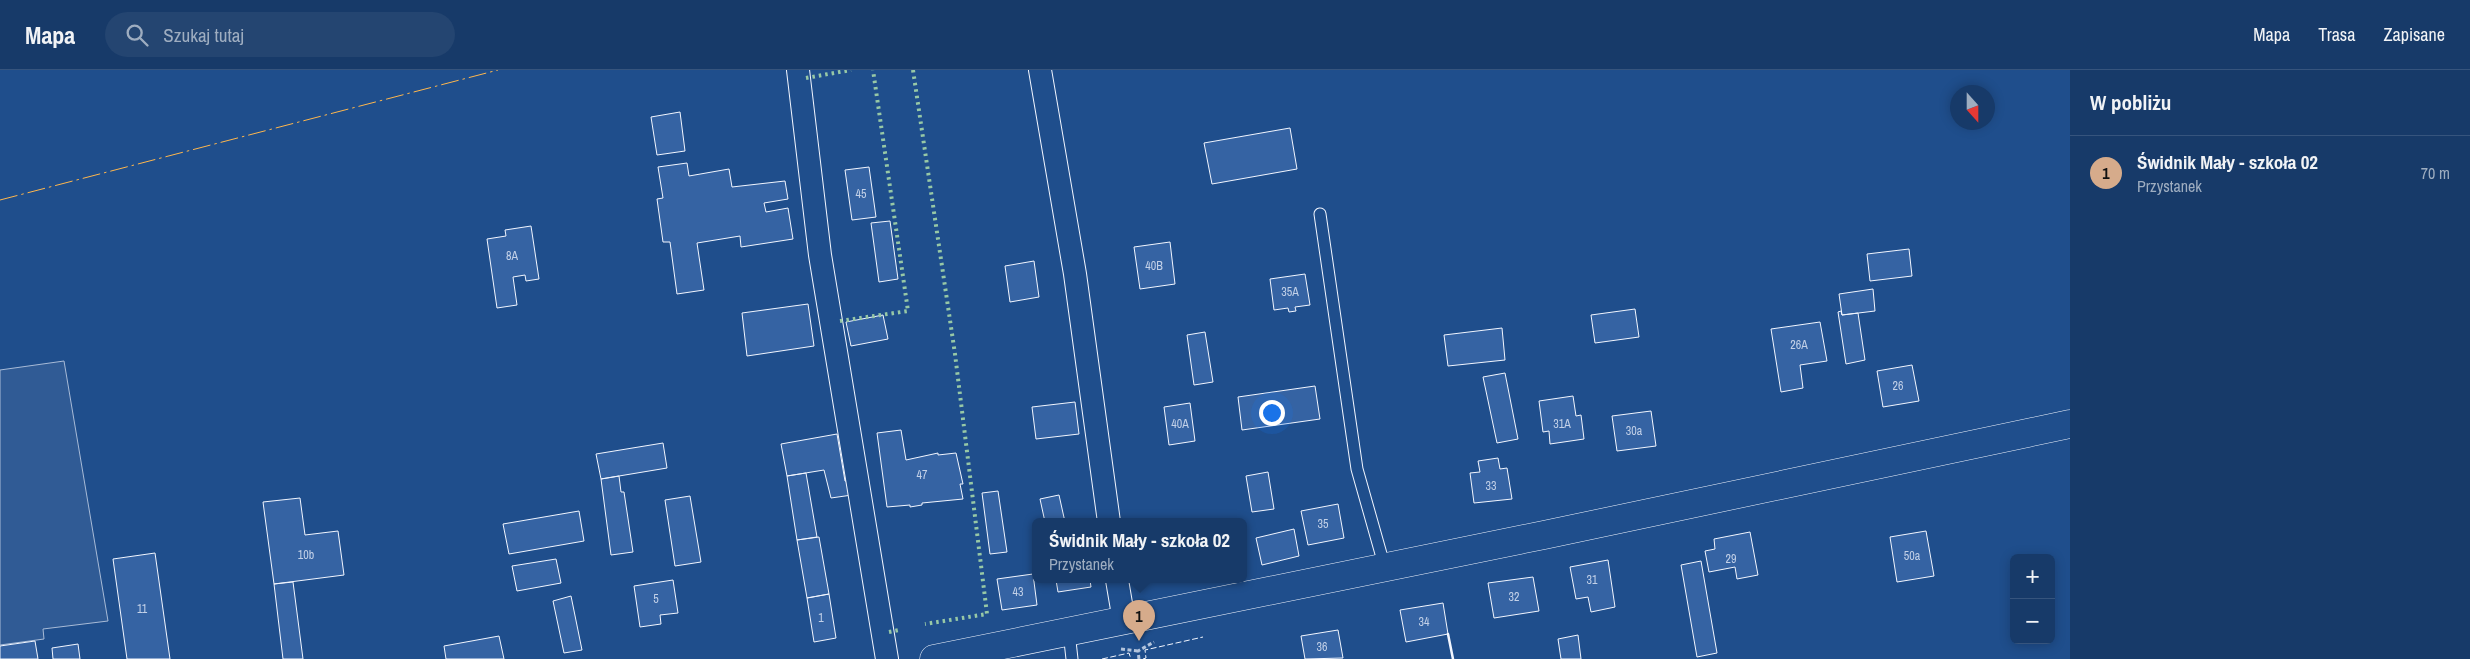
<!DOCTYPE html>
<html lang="pl">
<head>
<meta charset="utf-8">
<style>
  body { margin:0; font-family:"Archivo Narrow",sans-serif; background:#244571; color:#f1f3f6 }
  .controls { position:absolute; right:15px; bottom:15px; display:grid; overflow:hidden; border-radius:8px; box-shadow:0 2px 12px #0003 }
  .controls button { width:45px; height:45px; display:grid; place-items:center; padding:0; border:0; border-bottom:1px solid #36547d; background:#173a69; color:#f1f3f6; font:25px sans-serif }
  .compass { position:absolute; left:1950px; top:15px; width:45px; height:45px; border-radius:50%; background:#173a69; box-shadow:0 2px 12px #0003; rotate:159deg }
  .you { position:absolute; left:1271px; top:342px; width:18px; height:18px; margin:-12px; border:4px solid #fff; border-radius:50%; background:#1a73e8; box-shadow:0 0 0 8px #1a73e833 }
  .badge { display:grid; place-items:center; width:32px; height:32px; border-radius:50%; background:#d6ab8b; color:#111; font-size:16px; font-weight:700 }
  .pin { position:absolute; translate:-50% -41px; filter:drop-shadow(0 1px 2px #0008) }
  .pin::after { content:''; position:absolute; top:26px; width:18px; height:15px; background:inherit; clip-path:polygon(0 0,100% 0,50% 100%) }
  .popup { position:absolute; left:1032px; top:448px; width:215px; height:65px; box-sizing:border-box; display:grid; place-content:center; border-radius:8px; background:#173a69; filter:drop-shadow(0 1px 4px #0005); font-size:16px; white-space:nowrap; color:#9eadc0 }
  .popup b { font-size:19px; color:#f1f3f6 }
  .popup::after { content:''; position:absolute; left:50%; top:100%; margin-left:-10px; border:10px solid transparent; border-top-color:#173a69 }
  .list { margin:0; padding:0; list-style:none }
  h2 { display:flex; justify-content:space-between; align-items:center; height:65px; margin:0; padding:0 20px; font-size:21px }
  h2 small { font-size:16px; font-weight:400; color:#9eadc0 }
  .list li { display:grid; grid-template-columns:32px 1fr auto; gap:15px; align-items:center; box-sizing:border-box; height:75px; padding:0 20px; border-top:1px solid #36547d }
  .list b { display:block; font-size:19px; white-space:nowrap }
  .list p { margin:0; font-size:16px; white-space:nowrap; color:#9eadc0 }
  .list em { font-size:16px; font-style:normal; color:#9eadc0 }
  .icon { flex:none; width:28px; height:28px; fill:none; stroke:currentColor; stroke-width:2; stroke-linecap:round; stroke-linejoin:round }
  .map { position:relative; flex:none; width:2070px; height:589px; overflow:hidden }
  header { display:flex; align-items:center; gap:30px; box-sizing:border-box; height:70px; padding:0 25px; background:#173a69; border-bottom:1px solid #36547d }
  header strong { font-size:24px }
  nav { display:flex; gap:28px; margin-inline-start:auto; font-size:18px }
  .search { width:350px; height:45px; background:#244571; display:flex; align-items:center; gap:12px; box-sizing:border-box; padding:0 18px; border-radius:28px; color:#9eadc0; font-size:19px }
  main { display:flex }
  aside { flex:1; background:#173a69 }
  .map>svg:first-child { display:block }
  .built { fill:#305b95; stroke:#a8bbd7 }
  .building { fill:#3563a3; stroke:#f2f6ff }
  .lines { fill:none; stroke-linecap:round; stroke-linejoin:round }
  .service-casing { stroke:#f2f6ff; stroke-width:13 }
  .minor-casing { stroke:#f2f6ff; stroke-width:24 }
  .tertiary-casing { stroke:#f2f6ff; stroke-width:29 }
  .path { stroke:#b3c4dc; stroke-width:3; stroke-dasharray:4 2.5; stroke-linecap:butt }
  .service { stroke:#1f4e8c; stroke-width:11 }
  .minor { stroke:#1f4e8c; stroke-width:22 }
  .tertiary { stroke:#1f4e8c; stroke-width:28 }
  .hedge { stroke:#97c8a6; stroke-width:4; stroke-dasharray:2.5 4; stroke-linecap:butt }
  .fence { stroke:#f2f6ff; stroke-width:1; stroke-dasharray:6 2.5; stroke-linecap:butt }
  .wall { stroke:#f2f6ff; stroke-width:2.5 }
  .power { stroke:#ffb74d; stroke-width:1; stroke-dasharray:18 4 2.5 4; stroke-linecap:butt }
  .labels { text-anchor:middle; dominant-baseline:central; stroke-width:4; stroke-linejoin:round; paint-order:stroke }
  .number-label { font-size:12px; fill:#c3d1e8 }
</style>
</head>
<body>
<header>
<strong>Mapa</strong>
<div class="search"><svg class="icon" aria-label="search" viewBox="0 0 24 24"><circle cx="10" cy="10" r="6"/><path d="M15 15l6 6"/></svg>Szukaj tutaj</div>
<nav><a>Mapa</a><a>Trasa</a><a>Zapisane</a></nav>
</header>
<main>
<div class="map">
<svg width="2070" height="589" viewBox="0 0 2070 589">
  <rect width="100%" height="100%" fill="#1f4e8c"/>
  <path class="built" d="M64,291l44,260 -65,8 1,10 -44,6v-275z"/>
  <path class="building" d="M680,42l5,39 -28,4 -6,-38z
    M1290,58l7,41 -85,15 -8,-41z
    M687,93l2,13 40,-7 3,18 53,-6 3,18 -24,4 2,9 22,-4 5,31 -52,8 -1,-11 -43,7 7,47 -27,4 -7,-52h-7l-6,-43 6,-1 -5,-31z
    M869,97l7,50 -24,3 -7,-50z
    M890,151l8,58 -19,3 -8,-59z
    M531,156l8,53 -13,2 -1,-6 -12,2 4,28 -20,3 -10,-69 19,-3 -1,-6z
    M1170,172l5,42 -35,5 -6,-42z
    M1909,179l3,27 -42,5 -3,-27z
    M1034,191l5,36 -29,5 -5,-36z
    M1305,204l5,31 -15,2 1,4 -7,1 -1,-4 -14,2 -4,-31z
    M1873,219l2,22 -33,4 -3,-21z
    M808,234l6,42 -67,10 -5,-43z
    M1635,239l4,28 -44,6 -4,-28z
    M1841,241l1,4 16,-2 7,47 -19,4 -8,-52z
    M883,245l5,24 -37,7 -5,-24z
    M1820,252l7,39 -27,4 3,23 -22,4 -10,-63z
    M1502,258l3,32 -57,6 -4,-31z
    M1205,262l8,50 -19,3 -7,-50z
    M1912,295l7,36 -36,6 -6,-36z
    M1505,303l13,66 -21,4 -14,-66z
    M1315,316l5,33 -78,11 -4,-33z
    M1573,326l3,20 5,-1 3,24 -34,5 -1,-13 -6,1 -4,-31z
    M1075,332l4,32 -43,5 -4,-32z
    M1190,333l5,38 -26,4 -5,-38z
    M1651,341l5,35 -39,5 -5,-35z
    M901,360l5,30 32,-7v2l18,-2 7,31h-3l3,15 -41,4v2l-12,2v-2l-23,2 -10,-74z
    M837,364l8,47h5l2,14 -21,3 -7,-28 -37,6 -6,-32z
    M663,373l4,25 -66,11 -5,-25z
    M1498,388l2,11 7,-1 5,31 -38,4 -4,-30 10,-1 -2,-11z
    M1268,402l6,37 -22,3 -6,-36z
    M806,403l11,64 -20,3 -10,-64z
    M619,406l2,16h3l9,60 -22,3 -10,-76z
    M998,421l9,61 -17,2 -8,-61z
    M1059,425l6,27h-20l-5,-23z
    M690,426l11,66 -26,4 -10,-66z
    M300,428l5,37 33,-4 6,44 -70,9 -11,-82z
    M1338,434l6,34 -36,7 -7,-34z
    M579,441l5,30 -75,13 -6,-30z
    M1294,459l5,27 -37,9 -6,-27z
    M1926,461l8,45 -37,6 -7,-45z
    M1750,462l8,43 -21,4 -2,-12 -26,5 -4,-21 10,-2 -1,-10z
    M819,467l10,57 -22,4 -10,-58z
    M155,483l15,106h-43l-14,-100z
    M556,489l5,24 -44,8 -5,-25z
    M1608,490l7,47 -24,5 -3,-15 -12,2 -6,-32z
    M1701,491l16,92 -20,4 -16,-92z
    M1033,504l4,31 -35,5 -5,-31z
    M1533,507l6,34 -45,7 -6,-35z
    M673,510l5,33 -18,2 1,9 -21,3 -6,-41z
    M1056,510h34l1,7 -33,5z
    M293,512l10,77h-20l-9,-75z
    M829,524l7,44 -22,4 -7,-44z
    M571,526l11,54 -18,3 -11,-52z
    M1443,533l5,31 -42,8 -6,-32z
    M1338,560l5,28 -38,1 -4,-23z
    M1578,565l3,24h-20l-3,-20z
    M499,566l5,23h-58l-2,-13z
    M35,571l3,18h-38v-13z
    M78,574l2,15h-27l-1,-11z"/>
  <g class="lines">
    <defs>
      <path id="service" d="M1320,144l37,255 28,99
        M1069,562l3,27"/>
      <path id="minor" d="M798,0l22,185 67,404
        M1040,0l35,204 34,248
        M1117,510l7,41"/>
      <path id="tertiary" d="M934,589l610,-124 526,-111"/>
    </defs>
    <use href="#service" class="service-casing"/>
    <use href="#minor" class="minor-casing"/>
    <use href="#tertiary" class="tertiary-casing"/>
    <path class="path" d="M1121,579l17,2
      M1139,589l-1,-8 16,-9"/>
    <use href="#service" class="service"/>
    <use href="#minor" class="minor"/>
    <use href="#tertiary" class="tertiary"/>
    <path class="hedge" d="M913,0l42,284 32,260 -62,10
      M806,8l45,-8
      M840,251l68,-10 -35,-241
      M889,562l10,-2"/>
    <path class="fence" d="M1102,589l27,-6 2,6
      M1143,589l3,-1 -1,-8 58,-13"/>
    <path class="wall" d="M1448,564l5,25"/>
    <path class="power" d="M0,130l498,-130"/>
  </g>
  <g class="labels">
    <g class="number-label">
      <text x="861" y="124">45</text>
      <text x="512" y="186">8A</text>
      <text x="1154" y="196">40B</text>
      <text x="1290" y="222">35A</text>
      <text x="1799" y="275">26A</text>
      <text x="1898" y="316">26</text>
      <text x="1180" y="354">40A</text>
      <text x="1562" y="354">31A</text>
      <text x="1634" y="361">30a</text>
      <text x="922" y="405">47</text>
      <text x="1491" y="416">33</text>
      <text x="1323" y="454">35</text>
      <text x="306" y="485">10b</text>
      <text x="1912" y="486">50a</text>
      <text x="1731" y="489">29</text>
      <text x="1592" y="510">31</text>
      <text x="1018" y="522">43</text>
      <text x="1514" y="527">32</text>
      <text x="656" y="529">5</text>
      <text x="142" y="539">11</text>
      <text x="821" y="548">1</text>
      <text x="1424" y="552">34</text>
      <text x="1322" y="577">36</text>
    </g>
  </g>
</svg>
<div class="controls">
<button>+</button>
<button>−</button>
</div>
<svg class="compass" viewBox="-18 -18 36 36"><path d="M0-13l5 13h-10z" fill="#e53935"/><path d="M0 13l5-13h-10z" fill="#9eadc0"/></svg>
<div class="you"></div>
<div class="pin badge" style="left:1139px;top:571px">1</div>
<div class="popup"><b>Świdnik Mały - szkoła 02</b>Przystanek</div>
</div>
<aside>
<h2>W pobliżu<small></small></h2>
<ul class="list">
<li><span class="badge">1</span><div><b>Świdnik Mały - szkoła 02</b><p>Przystanek</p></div><em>70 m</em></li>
</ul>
</aside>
</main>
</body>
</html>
